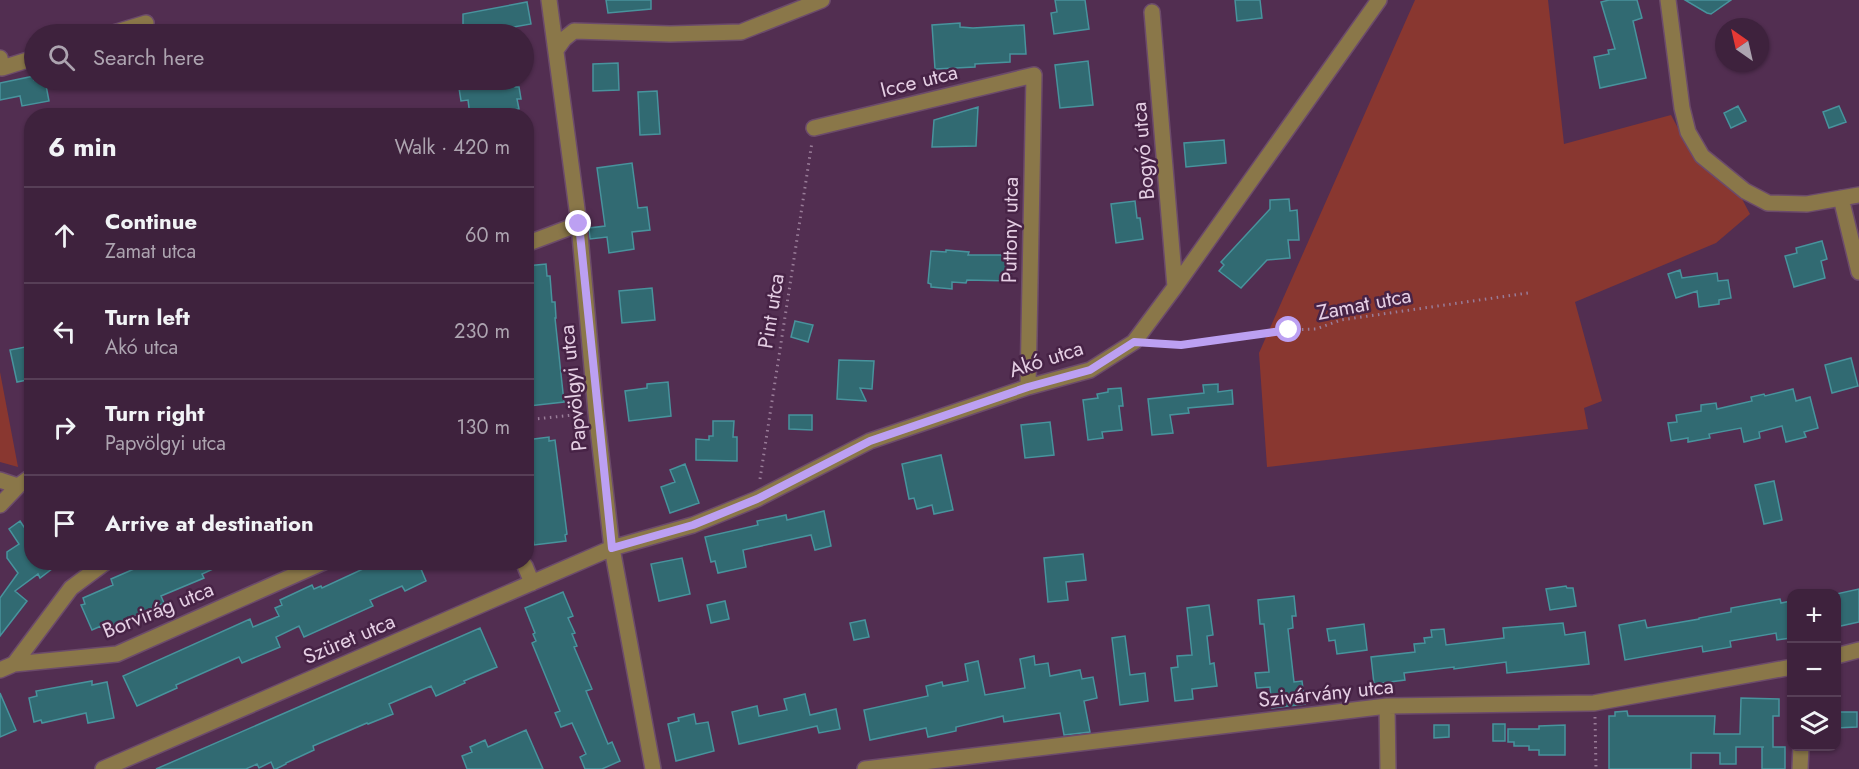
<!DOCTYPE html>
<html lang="en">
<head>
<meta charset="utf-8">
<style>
  body { margin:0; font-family:Jost,sans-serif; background:#452a44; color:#f1f3f6 }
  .controls { position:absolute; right:18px; bottom:18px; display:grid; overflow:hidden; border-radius:12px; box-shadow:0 2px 4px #0004 }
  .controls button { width:54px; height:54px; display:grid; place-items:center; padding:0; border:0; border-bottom:2px solid #573f57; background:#3e223d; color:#f1f3f6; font:30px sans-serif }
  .compass { position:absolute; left:1715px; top:18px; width:54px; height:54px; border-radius:50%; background:#3e223d; box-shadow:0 2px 4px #0004; rotate:326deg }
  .stop { position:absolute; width:18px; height:18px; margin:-14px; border:4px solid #bca0f2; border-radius:50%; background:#fff }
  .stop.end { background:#bca0f2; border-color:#fff; box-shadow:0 2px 6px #0008 }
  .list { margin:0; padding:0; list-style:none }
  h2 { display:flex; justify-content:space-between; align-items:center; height:78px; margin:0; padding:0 24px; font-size:26px }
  h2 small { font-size:20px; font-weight:400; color:#ada4b0 }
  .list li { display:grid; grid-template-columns:39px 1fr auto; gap:18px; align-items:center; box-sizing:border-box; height:96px; padding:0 24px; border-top:2px solid #573f57 }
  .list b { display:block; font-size:22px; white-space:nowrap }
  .list p { margin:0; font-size:20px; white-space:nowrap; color:#ada4b0 }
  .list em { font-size:20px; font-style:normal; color:#ada4b0 }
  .icon { flex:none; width:33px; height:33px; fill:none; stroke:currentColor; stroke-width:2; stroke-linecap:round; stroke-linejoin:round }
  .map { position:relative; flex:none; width:1859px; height:769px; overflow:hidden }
  .search { position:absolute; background:#3e223d; box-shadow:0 2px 4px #0004; left:24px; top:24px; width:510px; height:66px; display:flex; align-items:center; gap:15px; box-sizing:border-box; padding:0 21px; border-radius:33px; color:#ada4b0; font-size:22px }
  .panel { position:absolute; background:#3e223d; box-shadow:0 2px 4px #0004; left:24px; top:108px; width:510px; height:462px; border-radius:24px }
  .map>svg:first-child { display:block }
  .green { fill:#893730 }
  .building { fill:#316a72; stroke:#48939d; stroke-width:1.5 }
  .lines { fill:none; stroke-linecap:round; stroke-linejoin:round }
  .minor-casing { stroke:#6c4b6b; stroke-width:18 }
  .path { stroke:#997c98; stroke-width:3; stroke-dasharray:1.5 4.5; stroke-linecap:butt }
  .minor { stroke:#8a7749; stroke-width:15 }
  .route { stroke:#bca0f2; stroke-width:8 }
  .labels { text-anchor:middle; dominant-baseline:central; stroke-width:5; stroke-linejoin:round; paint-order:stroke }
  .street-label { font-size:21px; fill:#e5cfe4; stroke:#472346 }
</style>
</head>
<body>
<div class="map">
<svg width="1859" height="769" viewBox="0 0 1859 769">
  <rect width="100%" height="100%" fill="#522e51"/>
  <path class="green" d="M1415,0h133l16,144 107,-29 22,41 49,43 8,15 -34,29 -141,59 27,99 -18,7 4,21 -321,38 -8,-114z
    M0,372l18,95 -18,-5z"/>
  <path class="building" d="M606,0h45v9l-43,4z
    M1055,0h30l4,29 -35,5 -3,-21 6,-1z
    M1235,0h25l2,18 -25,3z
    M1609,0h28l5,18 -9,3 13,57 -46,10 -6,-31 15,-3 -1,-4 7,-1 -14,-47z
    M1685,0h46l-20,14 -4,-1z
    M527,2l4,22 -57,10h-11v-20z
    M960,23v4l13,1 51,-3 2,29h-16v8l-35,2v3l-40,2 -3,-44z
    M1088,61l5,44 -33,3 -5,-43z
    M618,63l1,27 -26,1v-27z
    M34,76v4h11l4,21 -27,5 -2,-10 -20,4v-17z
    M514,80l1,7h4l2,12h-4l2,10 -35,7h-14l-2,-16 -7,1 -2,-13z
    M657,91l3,43 -20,1 -2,-43z
    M1738,106l8,15 -15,7 -7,-15z
    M1839,106l7,16 -17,6 -6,-16z
    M978,107l-2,39 -44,1 2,-27z
    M1224,140l2,23 -40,4 -2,-24z
    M632,163l6,45 9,-1 3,23 -18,2 2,17 -25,4 -2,-16 -17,2 -1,-11 16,-2 -8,-58z
    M1289,199l1,12 7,-1 2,30h-11l2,18 -23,2 -26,28 -22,-17 5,-6 -3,-3 49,-53v-9z
    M1135,201l2,17h3l3,21 -27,4 -5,-39z
    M1822,241l5,18 -6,2 4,17 -31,9 -9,-31 12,-3 -1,-5z
    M946,250l23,2 -1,3h43v26l-44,-1 -1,3 -14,-1v7l-21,-2v-3l-3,-1 3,-32 15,1z
    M546,264l1,12h3l2,26h3l1,16h-1l9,84 -35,4 -2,-20h5l-1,-5h2l-3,-27 -4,1v-29h3l-3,-25v-35z
    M1680,270l2,8 35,-5 1,8 10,-1 3,18 -12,2v4l-20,3 -2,-16 -21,7 -8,-24z
    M652,288l3,32 -33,3 -3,-32z
    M795,321l18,4 -5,17 -17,-5z
    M30,346l2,7v26l-15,3 -7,-32z
    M1851,358l7,28 -26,7 -7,-28z
    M839,360l35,1 -2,28 -12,-1 6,13 -29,-2z
    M668,382l3,34 -42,5 -4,-30 22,-3v-4z
    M1218,384v8l14,-2 1,14 -45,4 1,5 -19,2 3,18 -21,2 -4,-36 56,-6 -1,-8z
    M1121,388l2,18h-4l3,24 -20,2 1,6 -15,2 -5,-40 15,-2 -1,-4 11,-2v-3z
    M1793,389l3,12 14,-4 8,31 -14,4 2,5 -20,5 -4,-16 -23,6 1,6 -16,4 -3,-14 -32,6 1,4 -22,4v-4l-17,3 -3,-18 9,-1 -1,-7 25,-4v-6l15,-2 1,6 35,-8 -1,-4 13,-3 1,2z
    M789,415h23v15l-23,-1z
    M713,421h21l-1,16h4v24l-41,-1v-21l13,1v-4h4z
    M1050,422l4,33 -29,3 -4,-33z
    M549,437v4l6,-1 12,94 -2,1 1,6 -32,4 -1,-7 -2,1 -2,-14h1l-4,-35v-50z
    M941,455l12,55 -19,4 -2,-9 -15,4 -3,-11 -5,1 -7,-35z
    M685,464l14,39 -29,10 -9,-26 14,-5 -5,-12z
    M1774,481l8,39 -18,4 -9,-39z
    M824,511l7,35 -16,4 -4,-15 -68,15 3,17 -28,6 -3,-12 -4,1 -6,-25 53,-12 -1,-4 29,-6 1,5z
    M20,521l10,15 2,-1v27h29l-21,16 -2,-4 -23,17 12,10 -27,35v-38l18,-25 -11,-15v-6l12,-8 -10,-15z
    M1083,554l3,26 -20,2 2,18 -20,2 -4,-44z
    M682,558l8,36 -31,7 -8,-37z
    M150,562h78l-26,12 2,4 -43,18 3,7 -61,27 -2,-4 -9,4 -11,-25 4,-1 -2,-6 30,-13 -2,-6z
    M378,562h40l8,19 -21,10 -3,-5 -32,14 3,6 -69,31 -5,-11 -23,11 4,10 -38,16 -3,-6 -63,28 1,3 -40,18 -14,-30 127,-57 3,8 26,-11 -4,-8 7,-3 -2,-5 32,-15 2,4 7,-3 1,2z
    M1566,586l1,2h6l3,18 -26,4 -4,-21z
    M1859,589v33l-23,5v-33z
    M563,592l10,24 -5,2 7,15 -3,1 5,12 -3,1 18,42 -6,2 22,53 4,-2 8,19 -18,8h-17l-5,-12 6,-3 -14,-31 -11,4 -6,-14 5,-2 -28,-68 4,-2 -3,-7 2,-1 -10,-25z
    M1294,596l2,20h-4l1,12 -5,1 6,53 8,-1 3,23 -33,4 -2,-21 -13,1 -2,-15 14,-1 -5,-48h-4l-2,-24z
    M1780,599l1,4 10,-2v37l-14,2 -1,-7 -46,8 1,6 -28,5 -1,-6 -77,14 -6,-35 26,-5 2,8 52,-9v-1l32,-6v-4z
    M725,601l4,18 -18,4 -4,-18z
    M1209,605l4,30 -6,1 3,28 4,-1 3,23 -25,3 1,10 -18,2 -4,-33 7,-1 -1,-11 15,-1 -5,-47z
    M865,620l4,17 -15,3 -4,-17z
    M1563,623l2,12 20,-3 4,32 -82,9 -1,-11 -52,7v-2l-50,6 1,7 -31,4 -3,-27 44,-5 -1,-8 11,-1 -1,-5 8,-1 -1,-7 13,-1 2,16 58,-7 -1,-10z
    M1364,624l3,26 -30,4 -2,-14 -6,1 -2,-12z
    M480,628l17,39 -33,14 1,2 -29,13 -5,-10 -42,18 4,10 -25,10 -1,-1 -54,23 1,4 -28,13v1l-10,5h-2l-3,-7 -12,6 -2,-4 -11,5h-90z
    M1125,636l5,39 15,-2 3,28 -28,4 -8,-67z
    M1034,656l1,9 13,-2 2,13 30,-6 2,9 11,-2 4,21 -13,3 6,31 -26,3 -4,-22 -56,9 -1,-6 -47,11v4l-28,6 -2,-9 -56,12 -6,-30 64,-14 -2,-10 16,-4 1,4 25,-5 -3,-17 13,-3 7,34 40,-7 -5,-29z
    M92,681v4l15,-3 7,36 -26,5 -2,-10 -44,10 -1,-3 -7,2 -5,-24 8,-2 -1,-5z
    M0,693l16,37 -16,7z
    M805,694l5,21 26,-6 4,20 -21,4 -2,-7 -78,18 -7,-32 25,-6 2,10 28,-6 -3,-11z
    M1741,698l38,1v17h-6v31h12v22h-23v-22h2h-28v17h-16v-11h-29v16h-82v-53h6v-4l12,-1 1,5h87l-1,18h26z
    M1836,712h21v15l-21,1z
    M694,714l2,10 12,-2 6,29 -38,10 -8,-37 11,-3 -1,-3z
    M1493,724h12v17h-12z
    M1434,725h15v12l-15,1z
    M1565,725v30h-26v-5h-10v-4h-15v-4h-6v-13h31v-3z
    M526,730l17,39h-76l-5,-13 10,-4 -2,-5 15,-7 3,7z"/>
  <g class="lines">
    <defs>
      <path id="minor" d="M549,0l30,224 17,188 16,136 41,221
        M1668,0l14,108 6,24 14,24 43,35 23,12 39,1 52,-9
        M1152,12l23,275
        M110,34l36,-11
        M556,50l8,-11 10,-8 96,3 71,-2 81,-32
        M0,58l2,10 32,-10
        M814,128l220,-53 -6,312
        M1841,198l18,74
        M526,244l53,-20
        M0,480l18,6
        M0,505l18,-19 14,-10
        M525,566l7,17
        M1836,656l23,-6
        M14,664l57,-76 35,-26
        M0,670l14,-6 103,-10 207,-92
        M1387,706l1,63
        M103,769l509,-221 81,-23 64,-26 113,-58 158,-54 62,-17 44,-28 41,-55 204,-287
        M865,769l522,-63 207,-3 198,-36
        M1800,769l1,-23"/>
    </defs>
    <use href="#minor" class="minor-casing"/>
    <path class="path" d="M1153,343l28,2 108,-15 27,-1 25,-9 187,-27
      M526,420l57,-6
      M760,479l52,-337
      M1595,717l1,52"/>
    <use href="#minor" class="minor"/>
  </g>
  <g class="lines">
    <path class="route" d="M579,224l33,324 81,-23 64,-26 113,-58 158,-54 62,-17 44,-28 47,3 108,-15"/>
  </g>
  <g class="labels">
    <g class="street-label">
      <text transform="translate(919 81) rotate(-14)">Icce utca</text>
      <text transform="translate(1143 151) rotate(-95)">Bogyó utca</text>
      <text transform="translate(1010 230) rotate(-89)">Puttony utca</text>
      <text transform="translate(1364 304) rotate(-11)">Zamat utca</text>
      <text transform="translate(771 311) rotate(-81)">Pint utca</text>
      <text transform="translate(1046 359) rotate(-18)">Akó utca</text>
      <text transform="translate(573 388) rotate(-96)">Papvölgyi utca</text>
      <text transform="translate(158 610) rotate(-22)">Borvirág utca</text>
      <text transform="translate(349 639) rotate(-23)">Szüret utca</text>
      <text transform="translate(1326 693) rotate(-6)">Szivárvány utca</text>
    </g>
  </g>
</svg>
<div class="controls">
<button>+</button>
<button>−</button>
<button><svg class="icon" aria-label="layers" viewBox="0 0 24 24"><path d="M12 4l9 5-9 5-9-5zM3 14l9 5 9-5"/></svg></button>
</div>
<svg class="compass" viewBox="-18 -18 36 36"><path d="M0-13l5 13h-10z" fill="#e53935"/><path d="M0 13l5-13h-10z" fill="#ada4b0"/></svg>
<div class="stop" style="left:1289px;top:330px"></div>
<div class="stop end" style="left:579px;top:224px"></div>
<div class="search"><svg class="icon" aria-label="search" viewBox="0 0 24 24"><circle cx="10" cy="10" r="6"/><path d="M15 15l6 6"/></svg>Search here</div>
<section class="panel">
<h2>6 min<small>Walk · 420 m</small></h2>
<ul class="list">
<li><svg class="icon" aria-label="ahead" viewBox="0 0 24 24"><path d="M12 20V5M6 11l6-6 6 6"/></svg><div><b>Continue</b><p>Zamat utca</p></div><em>60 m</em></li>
<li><svg class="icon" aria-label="left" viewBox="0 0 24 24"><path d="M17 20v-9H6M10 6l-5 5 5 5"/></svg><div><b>Turn left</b><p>Akó utca</p></div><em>230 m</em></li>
<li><svg class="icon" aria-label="right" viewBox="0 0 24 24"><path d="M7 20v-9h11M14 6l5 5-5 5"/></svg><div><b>Turn right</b><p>Papvölgyi utca</p></div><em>130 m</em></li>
<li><svg class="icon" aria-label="arrive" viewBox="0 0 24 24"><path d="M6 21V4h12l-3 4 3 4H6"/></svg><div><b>Arrive at destination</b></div></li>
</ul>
</section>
</div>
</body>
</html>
